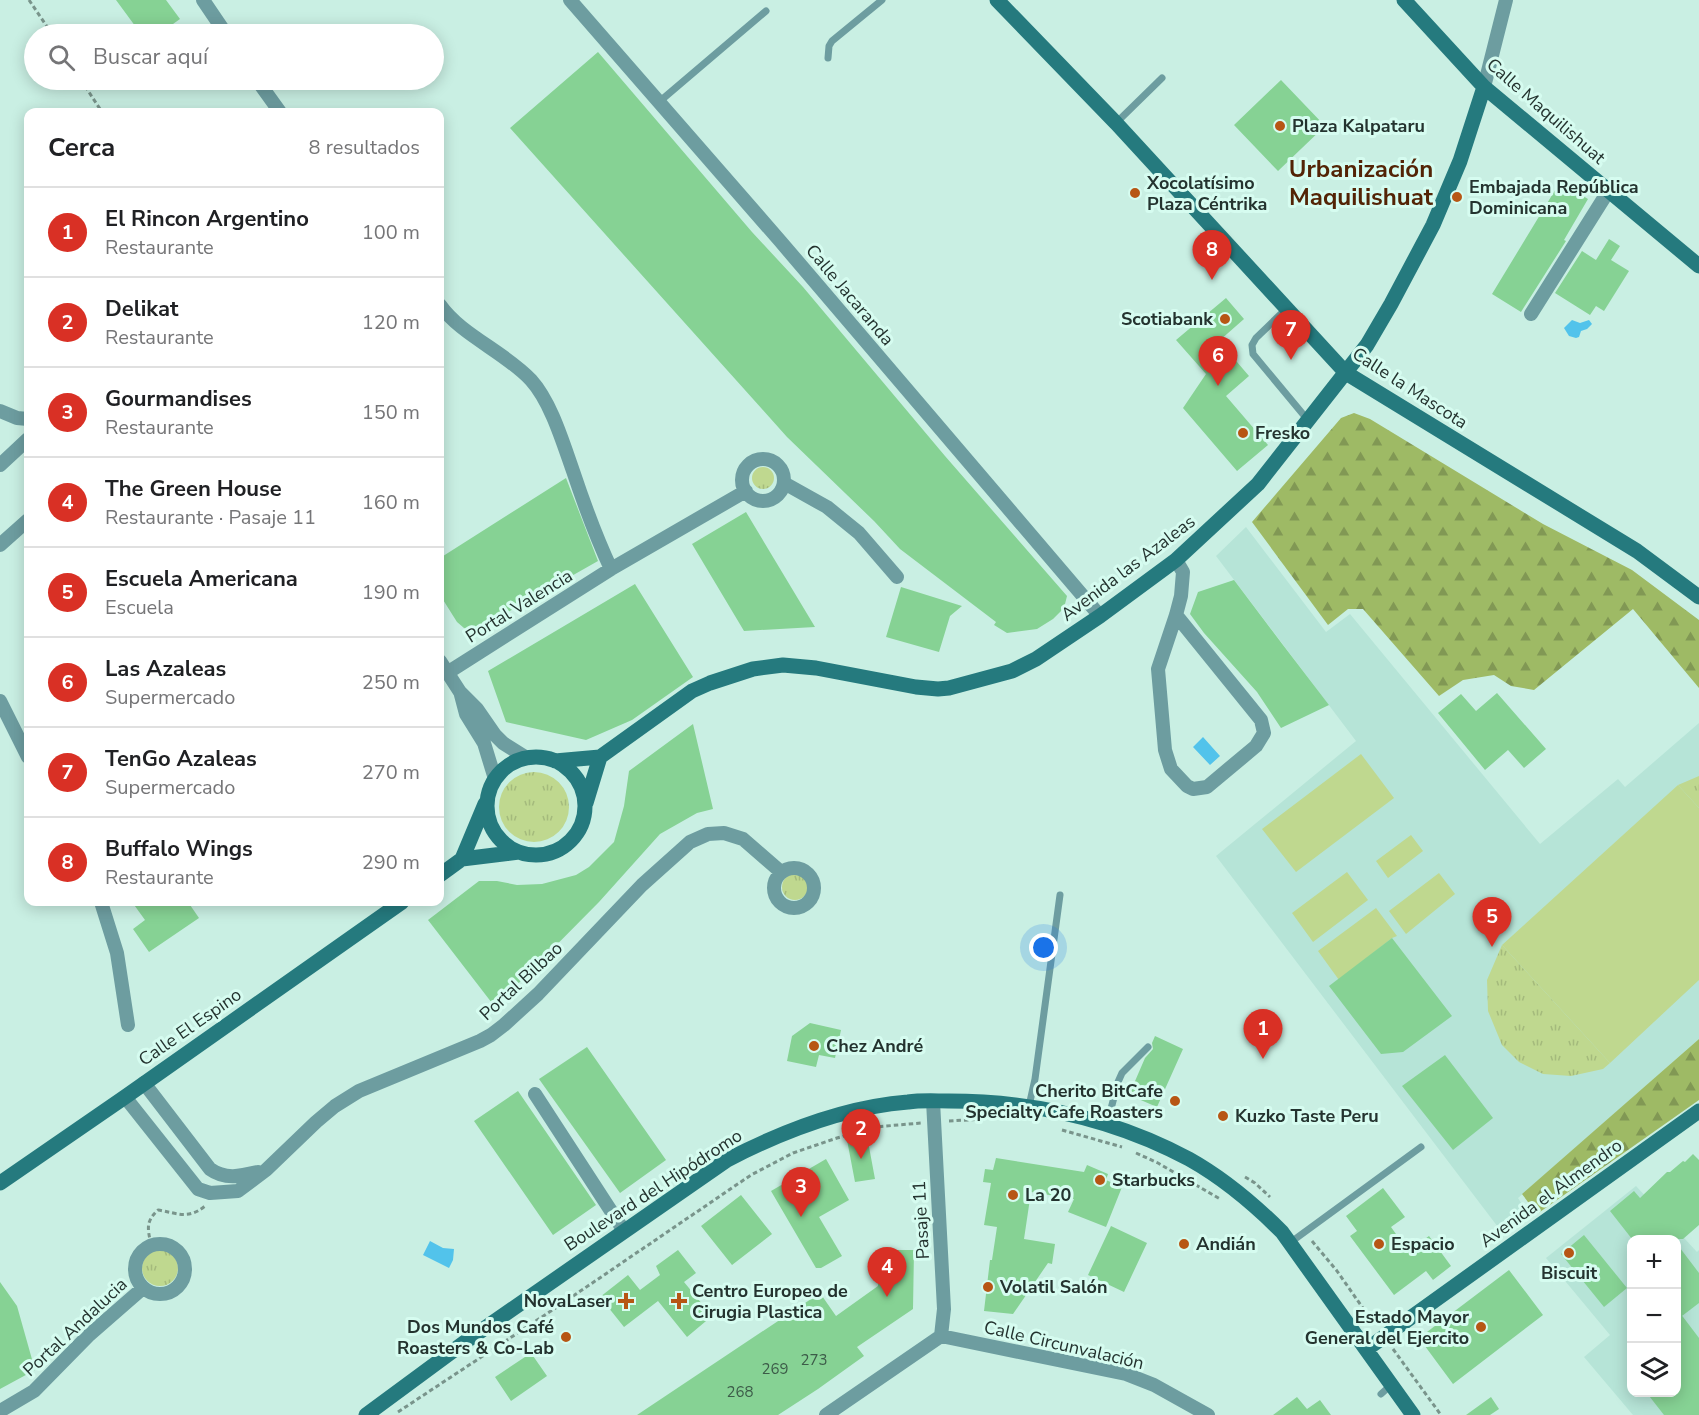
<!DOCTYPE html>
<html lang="es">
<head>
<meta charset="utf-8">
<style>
  body { margin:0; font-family:"Nunito Sans",sans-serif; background:#f2f2f2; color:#202124 }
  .controls { position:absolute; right:18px; bottom:18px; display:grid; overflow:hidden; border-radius:12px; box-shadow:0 3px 15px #0003 }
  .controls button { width:54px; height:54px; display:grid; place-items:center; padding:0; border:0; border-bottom:2px solid #e0e0e0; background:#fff; color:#202124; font:30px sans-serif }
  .you { position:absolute; left:1044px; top:948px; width:21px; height:21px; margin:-15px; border:4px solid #fff; border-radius:50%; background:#1a73e8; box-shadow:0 0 0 9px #1a73e833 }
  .badge { display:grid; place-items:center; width:39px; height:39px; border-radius:50%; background:#d93025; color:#fff; font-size:20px; font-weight:700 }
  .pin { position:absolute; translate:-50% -50px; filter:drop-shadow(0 2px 3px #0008) }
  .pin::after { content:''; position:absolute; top:32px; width:21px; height:18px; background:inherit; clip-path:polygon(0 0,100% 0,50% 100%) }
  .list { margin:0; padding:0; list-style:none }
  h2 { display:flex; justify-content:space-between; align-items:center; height:78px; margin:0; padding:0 24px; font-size:26px }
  h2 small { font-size:20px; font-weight:400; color:#757577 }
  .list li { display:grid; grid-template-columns:39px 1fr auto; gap:18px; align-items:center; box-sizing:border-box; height:90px; padding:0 24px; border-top:2px solid #e0e0e0 }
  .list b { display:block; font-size:22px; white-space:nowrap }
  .list p { margin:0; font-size:20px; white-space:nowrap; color:#757577 }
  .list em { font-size:20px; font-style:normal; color:#757577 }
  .icon { flex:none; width:33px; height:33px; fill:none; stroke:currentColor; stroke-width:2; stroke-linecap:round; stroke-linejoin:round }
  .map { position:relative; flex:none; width:1699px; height:1415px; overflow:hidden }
  .search { position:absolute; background:#fff; box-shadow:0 3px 15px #0003; left:24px; top:24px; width:420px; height:66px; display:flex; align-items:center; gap:15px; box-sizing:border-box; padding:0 21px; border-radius:33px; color:#757577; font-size:22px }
  .panel { position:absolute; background:#fff; box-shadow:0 3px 15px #0003; left:24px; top:108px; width:420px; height:798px; border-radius:12px }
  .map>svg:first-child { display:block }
  .built { fill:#b6e4d7; fill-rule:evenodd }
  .grass { fill:url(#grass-tufts) }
  .forest { fill:url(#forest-firs) }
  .pitch { fill:#bfd88f }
  .water { fill:#52c3eb }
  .building { fill:#86d294 }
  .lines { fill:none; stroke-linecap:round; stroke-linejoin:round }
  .path { stroke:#79948b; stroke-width:3; stroke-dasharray:4.5 3; stroke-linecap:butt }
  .lane { stroke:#6d9da0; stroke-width:7 }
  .street { stroke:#6d9da0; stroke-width:14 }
  .secondary { stroke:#257a7e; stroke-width:15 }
  .poi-dot { fill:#b75614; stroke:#d6fcf0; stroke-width:2 }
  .labels { text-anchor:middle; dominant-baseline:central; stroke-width:6; stroke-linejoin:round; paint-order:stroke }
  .number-label { font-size:15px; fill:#3c5b48 }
  .street-label { font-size:18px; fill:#24332f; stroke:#d6fcf0 }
  .poi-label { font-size:18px; font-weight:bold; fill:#24332f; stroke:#d6fcf0; text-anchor:start }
  .district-label { font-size:24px; font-weight:bold; fill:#532406; stroke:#d6fcf0 }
</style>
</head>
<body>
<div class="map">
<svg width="1699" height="1415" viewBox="0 0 1699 1415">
  <defs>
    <pattern id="grass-tufts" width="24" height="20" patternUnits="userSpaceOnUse" patternTransform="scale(1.5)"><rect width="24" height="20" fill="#bfd88f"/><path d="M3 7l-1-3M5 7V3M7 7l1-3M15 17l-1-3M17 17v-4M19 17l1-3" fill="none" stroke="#a4ba7c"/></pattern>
    <pattern id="forest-firs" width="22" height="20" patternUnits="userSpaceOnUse" patternTransform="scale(1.5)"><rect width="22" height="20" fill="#9eba65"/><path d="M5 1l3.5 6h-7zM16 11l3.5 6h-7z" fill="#819854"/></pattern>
  </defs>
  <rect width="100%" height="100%" fill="#c9efe3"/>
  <path class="built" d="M1246,527l80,105 24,-18 190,230 78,-65 7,8 74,-64v316l-181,159 9,14 -26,19 -285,-375 140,-115 -140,-185z
    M1636,1186l61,66 2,-2v165h-66l-49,-58 26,-22 -64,-77zM1632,1240h44v152h-44z"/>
  <path class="grass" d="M752 478a11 11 0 1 1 22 0a11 11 0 1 1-22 0Z
    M499 807a35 35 0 1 1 70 0a35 35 0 1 1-70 0Z
    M1699,776v32l-21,-23z
    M782 887a13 13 0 1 1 26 0a13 13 0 1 1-26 0Z
    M1502,945l108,118 -7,6 -32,7 -28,-2 -24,-12 -17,-17 -14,-34 -1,-31z
    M142 1268a18 18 0 1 1 36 0a18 18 0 1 1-36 0Z"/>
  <path class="forest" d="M1354,413l16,6 173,105 89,46 67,50v68l-66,-79 -99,81 -23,-4 -17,-11 -31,5 -24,16 -76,-87h-15l-20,16 -76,-103 89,-104z
    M1699,1039v61l-162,114 -15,-20z"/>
  <path class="pitch" d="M1361,754l33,44 -98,74 -34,-43z
    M1678,785l21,23v172l-89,83 -108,-118z
    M1411,835l12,16 -35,27 -12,-17z
    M1347,872l21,28 -55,42 -21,-29z
    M1439,873l16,21 -49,40 -17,-23z
    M1376,908l21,28 -5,2 -53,42 -21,-29z"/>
  <path class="water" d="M1572,320l8,3 9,-3 3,4 -5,5 -6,2 -2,6 -3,1 -7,-2 -5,-8z
    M1203,737l17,19 -10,9 -17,-18z
    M430,1241l13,7 11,1 -1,11 -4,8 -26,-13z"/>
  <path class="building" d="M116,0h50l14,19 -21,15h-18z
    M598,52l154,180 51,55 142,169 122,140 -3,12 -11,11 -16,10 -30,4 -13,-8 2,-3 -96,-73 -26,-28 -87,-84 -277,-309z
    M1281,80l44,46 -47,45 -44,-46z
    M1560,182l28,17 -24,41 2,1 -45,71 -29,-18z
    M1609,239l11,7 -9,14 18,11 -25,40 -8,-5 -6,9 -35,-22 27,-42 14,9z
    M1226,298l18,21 -25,22 30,35 -23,20 42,49 -31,26 -54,-63 23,-34 -30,-34z
    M566,478l32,83 -125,71 -9,-4 -7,-6 -17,-27v-37z
    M746,512l69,115 -71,4 -52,-87z
    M1234,580l49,65 46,60 -48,23 -24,-36 -53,-59 -14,-19 8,-22z
    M635,584l58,93 -61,43 -46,20 -80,-18 -18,-51z
    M901,587l61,19 -12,10 -11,36 -53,-15z
    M1497,693l49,56 -22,19 -16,-18 -23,20 -47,-57 23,-19 15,17z
    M693,724l20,85 -16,4 -37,21 -61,68 -104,105 -67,-87 51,-39h18l20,4 25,-1 34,-9 13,-8 25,-25 10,-36 5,-35z
    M132,902h56l11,16 -50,34 -16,-23 12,-9z
    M1392,938l60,78 -49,36 -22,2 -52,-68z
    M810,1023l31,7 -6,28 -16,-3 -3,12 -29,-6 5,-25z
    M1155,1036l28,13 -26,58 -28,-12 16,-37 8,-9 -1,-6z
    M587,1047l79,113 -46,33 -81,-114z
    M1445,1055l48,63 -40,32 -51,-64z
    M518,1091l78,114 -43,30 -79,-114z
    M867,1136l8,43 -20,3 -8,-42z
    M1693,1154l6,6v65l-16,14h-51l-22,-28 24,-20 6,7 27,-26h3l13,-11 2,1z
    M996,1158l88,14 3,-7 21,9 -2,6 16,7 -16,40 -38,-15 6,-13 -43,-7 -7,47 31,5 -3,20 -4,-1 -35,51 -29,-3 6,-51h2l5,-33 -13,-2 7,-42 -8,-1 2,-13 8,1z
    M826,1159l23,41 -30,17 23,39 -21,12h-5l-45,-77z
    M1383,1188l22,29 -14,10 17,24 21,-15 22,30 -18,14 -7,-9 -32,24 -44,-59 7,-5 -11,-15z
    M741,1195l31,39 -40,31 -31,-39z
    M1111,1226l36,17 -23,49 -36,-17z
    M1584,1235l43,53 -23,19 -43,-53z
    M1677,1244l22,29v30l-17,13 -5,-7z
    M678,1250l18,23 -12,9 28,34 -25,21 -29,-36 -34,26 -24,-30 28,-22 12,15 20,-15 -4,-9z
    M879,1250h35l-1,59 -56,38 7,9 -46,33 -40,26h-141l183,-122 16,23 42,-30z
    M1509,1270l34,45 -90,69 -34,-46z
    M0,1282l17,24 18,64 -35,19z
    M1677,1309l22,29v77h-35l-18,-23h31z
    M531,1353l16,23 -36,25 -16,-24z
    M1297,1397l10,12 13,-9 11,15h-58z
    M1491,1397l8,12 -9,6h-24z"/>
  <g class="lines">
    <path class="path" d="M29,0l23,34
      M81,80l21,32
      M949,1121l35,-2
      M1062,1130l60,17
      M1136,1153l22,10 62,36
      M1245,1177l10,6 15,14
      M1312,1241l25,30 37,53
      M151,1245c-3,-16 -6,-23 7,-35 19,3 30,10 47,-4
      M1393,1349l48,66
      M398,1412l159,-105 194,-132 42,-22 44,-15 38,-11 46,-4"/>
    <path class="lane" d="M828,58l1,-12 3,-5 50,-41
      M659,102l107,-91
      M1116,123l46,-45
      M1287,308l-31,30 -4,7 1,9 54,65
      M1029,1106l6,-27 25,-184
      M1107,1124l11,-42 4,-9 26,-26
      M1291,1242l130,-95
      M1381,1394l10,-9"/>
    <path class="street" d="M203,0l23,34
      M570,0l211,242 319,374
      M257,80l23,32
      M1484,87l22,-87
      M440,305c21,30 65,47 91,75 20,22 32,63 42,91 11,33 23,66 38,98
      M1531,314l78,-124
      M0,411l17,7 11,1
      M742 480a21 21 0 1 1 42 0a21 21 0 1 1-42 0Z
      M0,465l28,-26
      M784,483l43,24 32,26 38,44
      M0,545l28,-25
      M1176,615l85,105 3,13 -8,13 -49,41 -14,2 -6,-3 -16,-17 -6,-19 -7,-81 18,-54 5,-19 2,-24 -7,-12
      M440,661l20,31 17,17 18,26 8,8 22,14
      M447,673l164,-104 135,-78
      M461,695l5,19 18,29 11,36
      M0,701l28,56
      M774 888a20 20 0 1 1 40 0a20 20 0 1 1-40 0Z
      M101,902l16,51 11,72
      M144,1083l66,86c15,11 31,7 48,3
      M535,1094l89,137
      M125,1097l73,92 12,4 28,-2 28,-21 50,-48 19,-16 24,-15 121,-50 11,-6 13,-10 34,-31 104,-109 48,-43 18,-8 16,-1 19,6 38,33
      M933,1101l11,208 -3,27
      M135 1269a25 25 0 1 1 50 0a25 25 0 1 1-50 0Z
      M941,1336l185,38 28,11 54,30
      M0,1411l34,-20 54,-55 55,-48
      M826,1415l115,-79"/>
    <path class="secondary" d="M997,0l119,123 230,250 291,178 62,46
      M1404,0l80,87 215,179
      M487 806a49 49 0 1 1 98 0a49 49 0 1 1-98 0Z
      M555,761l45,-4 92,-66 18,-8 43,-14 30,-4 33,3 100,19 22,2 11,-1 63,-17 24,-12 64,-43 76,-56 82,-76 109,-139 24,-41 42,-79 27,-64 24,-74
      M586,803l14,-46
      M462,859l23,-55
      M440,875l22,-16 57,-7
      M0,1183l125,-86 277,-195
      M1367,1349l332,-238
      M366,1415l99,-73 262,-182c56,-29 117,-53 181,-58 13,-2 27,-1 41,-1 84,0 165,18 240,58 34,19 65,45 93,73l131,183"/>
  </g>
  <g class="poi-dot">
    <circle cx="1280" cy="126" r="6"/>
    <circle cx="1135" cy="193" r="6"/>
    <circle cx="1457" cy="197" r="6"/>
    <circle cx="1225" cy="319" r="6"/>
    <circle cx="1243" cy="433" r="6"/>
    <circle cx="814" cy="1046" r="6"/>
    <circle cx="1175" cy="1101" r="6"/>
    <circle cx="1223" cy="1116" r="6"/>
    <circle cx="1100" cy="1180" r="6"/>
    <circle cx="1013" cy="1195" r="6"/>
    <circle cx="1184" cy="1244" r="6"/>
    <circle cx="1379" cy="1244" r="6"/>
    <circle cx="1569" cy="1253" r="6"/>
    <circle cx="988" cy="1287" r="6"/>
    <path d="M623 1292h6v6h6v6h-6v6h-6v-6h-6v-6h6z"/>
    <path d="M676 1292h6v6h6v6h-6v6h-6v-6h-6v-6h6z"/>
    <circle cx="1481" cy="1327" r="6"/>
    <circle cx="566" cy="1337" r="6"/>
  </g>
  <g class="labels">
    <g class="number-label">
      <text x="814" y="1360">273</text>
      <text x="775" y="1369">269</text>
      <text x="740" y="1392">268</text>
    </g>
    <g class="street-label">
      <text transform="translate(1546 111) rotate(41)">Calle Maquilishuat</text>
      <text transform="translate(850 295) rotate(50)">Calle Jacaranda</text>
      <text transform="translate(1410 388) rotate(33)">Calle la Mascota</text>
      <text transform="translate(1128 568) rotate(-37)">Avenida las Azaleas</text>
      <text transform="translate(519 606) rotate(-32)">Portal Valencia</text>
      <text transform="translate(521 981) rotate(-43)">Portal Bilbao</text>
      <text transform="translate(190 1027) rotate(-35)">Calle El Espino</text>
      <text transform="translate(653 1190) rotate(-33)">Boulevard del Hipódromo</text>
      <text transform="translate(1551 1193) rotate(-36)">Avenida el Almendro</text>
      <text transform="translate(921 1220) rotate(-93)">Pasaje 11</text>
      <text transform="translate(75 1327) rotate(-43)">Portal Andalucia</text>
      <text transform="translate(1064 1345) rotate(13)">Calle Circunvalación</text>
    </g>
    <g class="poi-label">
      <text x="1292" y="126">Plaza Kalpataru</text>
      <text x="1147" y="183">Xocolatísimo<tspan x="1147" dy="21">Plaza Céntrika</tspan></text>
      <text x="1469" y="187">Embajada República<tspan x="1469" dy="21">Dominicana</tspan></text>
      <text x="1213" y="319" text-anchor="end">Scotiabank</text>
      <text x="1255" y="433">Fresko</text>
      <text x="826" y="1046">Chez André</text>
      <text x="1163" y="1091" text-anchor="end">Cherito BitCafe<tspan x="1163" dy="21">Specialty Cafe Roasters</tspan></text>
      <text x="1235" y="1116">Kuzko Taste Peru</text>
      <text x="1112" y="1180">Starbucks</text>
      <text x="1025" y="1195">La 20</text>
      <text x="1196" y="1244">Andián</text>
      <text x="1391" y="1244">Espacio</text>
      <text x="1569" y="1273" text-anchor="middle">Biscuit</text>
      <text x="1000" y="1287">Volatil Salón</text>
      <text x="692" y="1291">Centro Europeo de<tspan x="692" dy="21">Cirugia Plastica</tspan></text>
      <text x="612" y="1301" text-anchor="end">NovaLaser</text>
      <text x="1469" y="1317" text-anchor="end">Estado Mayor<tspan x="1469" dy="21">General del Ejercito</tspan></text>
      <text x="554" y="1327" text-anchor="end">Dos Mundos Café<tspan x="554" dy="21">Roasters &amp; Co-Lab</tspan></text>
    </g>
    <g class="district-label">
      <text x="1361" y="169">Urbanización<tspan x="1361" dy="28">Maquilishuat</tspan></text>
    </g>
  </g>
</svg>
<div class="controls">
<button>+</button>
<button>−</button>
<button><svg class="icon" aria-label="layers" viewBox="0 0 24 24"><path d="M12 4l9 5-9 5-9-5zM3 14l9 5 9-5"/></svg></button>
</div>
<div class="you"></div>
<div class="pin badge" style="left:1263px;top:1059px">1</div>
<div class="pin badge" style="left:861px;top:1159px">2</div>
<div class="pin badge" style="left:801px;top:1217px">3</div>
<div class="pin badge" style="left:887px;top:1297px">4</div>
<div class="pin badge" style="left:1492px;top:947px">5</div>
<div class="pin badge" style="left:1218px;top:386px">6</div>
<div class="pin badge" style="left:1291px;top:360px">7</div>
<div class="pin badge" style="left:1212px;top:280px">8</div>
<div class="search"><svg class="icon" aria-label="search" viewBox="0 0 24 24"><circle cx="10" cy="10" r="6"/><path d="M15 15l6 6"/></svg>Buscar aquí</div>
<section class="panel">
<h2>Cerca<small>8 resultados</small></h2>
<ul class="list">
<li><span class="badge">1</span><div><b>El Rincon Argentino</b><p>Restaurante</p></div><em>100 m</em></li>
<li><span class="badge">2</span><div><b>Delikat</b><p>Restaurante</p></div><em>120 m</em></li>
<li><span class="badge">3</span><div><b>Gourmandises</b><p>Restaurante</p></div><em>150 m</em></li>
<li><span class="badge">4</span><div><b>The Green House</b><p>Restaurante · Pasaje 11</p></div><em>160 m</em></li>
<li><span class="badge">5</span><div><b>Escuela Americana</b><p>Escuela</p></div><em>190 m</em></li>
<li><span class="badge">6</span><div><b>Las Azaleas</b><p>Supermercado</p></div><em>250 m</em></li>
<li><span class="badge">7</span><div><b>TenGo Azaleas</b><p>Supermercado</p></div><em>270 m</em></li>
<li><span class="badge">8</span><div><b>Buffalo Wings</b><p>Restaurante</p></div><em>290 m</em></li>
</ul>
</section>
</div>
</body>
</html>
